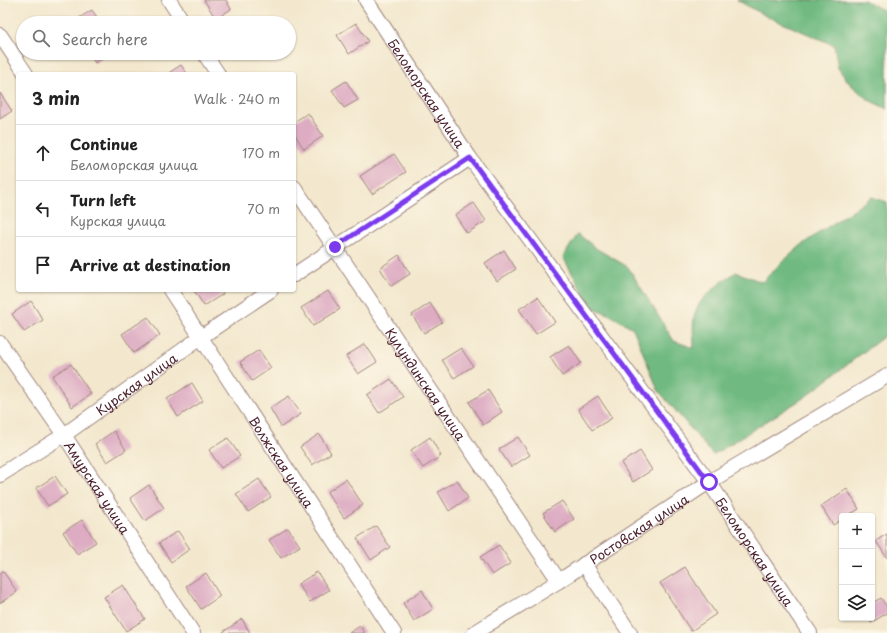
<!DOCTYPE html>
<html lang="en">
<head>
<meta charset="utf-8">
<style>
  body { margin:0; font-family:"Playpen Sans",sans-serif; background:#f6f6f6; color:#222 }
  .controls { position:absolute; right:12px; bottom:12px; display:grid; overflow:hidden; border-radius:4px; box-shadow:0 1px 3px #0004 }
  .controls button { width:36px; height:36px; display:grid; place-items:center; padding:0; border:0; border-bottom:1px solid #e0e0e0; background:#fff; color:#222; font:20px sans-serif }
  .stop { position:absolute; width:12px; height:12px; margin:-9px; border:3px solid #7c3aed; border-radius:50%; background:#fff }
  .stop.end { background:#7c3aed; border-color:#fff; box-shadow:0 1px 4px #0008 }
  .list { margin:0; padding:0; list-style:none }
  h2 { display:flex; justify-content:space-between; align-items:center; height:52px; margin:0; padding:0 16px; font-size:17px }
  h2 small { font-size:13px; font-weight:400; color:#767676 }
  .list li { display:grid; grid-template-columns:26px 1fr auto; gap:12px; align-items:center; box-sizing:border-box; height:56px; padding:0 16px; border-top:1px solid #e0e0e0 }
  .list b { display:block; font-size:15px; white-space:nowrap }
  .list p { margin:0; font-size:13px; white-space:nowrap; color:#767676 }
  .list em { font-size:13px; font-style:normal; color:#767676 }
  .icon { flex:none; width:22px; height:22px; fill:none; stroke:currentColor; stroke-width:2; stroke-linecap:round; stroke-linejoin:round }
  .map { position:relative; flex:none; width:887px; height:633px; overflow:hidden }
  .search { position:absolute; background:#fff; box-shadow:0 1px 3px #0004; left:16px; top:16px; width:280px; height:44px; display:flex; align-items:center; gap:10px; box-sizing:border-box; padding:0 14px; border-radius:22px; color:#767676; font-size:15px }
  .panel { position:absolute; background:#fff; box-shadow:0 1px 3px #0004; left:16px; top:72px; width:280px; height:220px; border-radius:4px }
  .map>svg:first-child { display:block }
  .forest { fill:#6fba81; stroke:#5c6c56 }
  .building { fill:#ddacc3 }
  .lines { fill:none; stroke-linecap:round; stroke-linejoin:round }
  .street-casing { stroke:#9e847c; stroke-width:16 }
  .street { stroke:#fff; stroke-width:14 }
  .route { stroke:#7c3aed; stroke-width:5 }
  .labels { text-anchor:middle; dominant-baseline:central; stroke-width:3; stroke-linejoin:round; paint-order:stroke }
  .street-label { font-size:13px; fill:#4a1f2b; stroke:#fcf5e5 }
</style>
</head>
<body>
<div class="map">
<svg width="887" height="633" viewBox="0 0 887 633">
  <rect width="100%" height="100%" fill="#fcf5e5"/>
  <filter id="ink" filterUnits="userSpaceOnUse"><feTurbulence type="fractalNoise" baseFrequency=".025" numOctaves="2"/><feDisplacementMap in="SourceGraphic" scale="8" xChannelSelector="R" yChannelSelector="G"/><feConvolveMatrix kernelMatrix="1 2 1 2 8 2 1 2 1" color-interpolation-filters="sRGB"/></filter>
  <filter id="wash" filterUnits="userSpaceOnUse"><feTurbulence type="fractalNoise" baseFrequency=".012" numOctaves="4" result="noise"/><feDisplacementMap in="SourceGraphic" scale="16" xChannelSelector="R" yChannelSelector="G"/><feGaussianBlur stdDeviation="0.9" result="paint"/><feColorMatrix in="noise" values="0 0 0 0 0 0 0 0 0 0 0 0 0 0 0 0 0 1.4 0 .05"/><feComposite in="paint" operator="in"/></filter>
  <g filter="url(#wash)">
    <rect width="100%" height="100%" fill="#f3e8ce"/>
    <path class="forest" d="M737,0h127l23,12v97l-18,-9 -19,-16 -12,-16 -4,-23 -68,-29z
      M872,197l15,5v132l-82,63 -92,58 -55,-65 -25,-62 -27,-15 -15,-6 -28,-50 15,-23 19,15 31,18 46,74 20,7c0,-12 -3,-28 3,-40 7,-14 26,-27 39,-36l26,10 18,-18 24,-21z"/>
    <g id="blocks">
      <path class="building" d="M204,0h22l5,9 -15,10z
        M92,10l9,13h-30z
        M356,23l12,18 -19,13 -12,-19z
        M89,53h21l-15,10z
        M181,65l6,9h-20z
        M346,81l12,19 -14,8 -12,-18z
        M0,93l12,18 -12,8z
        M308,113l15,23 -19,13 -10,-16v-11z
        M394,154l12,18 -34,22 -12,-18z
        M474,203l12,18 -19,12 -12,-18z
        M504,250l12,19 -19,12 -12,-18z
        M399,255l11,19 -19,12 -11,-18z
        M194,290h27l2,4 -19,12z
        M328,291l12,18 -27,17 -12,-18z
        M538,297l17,25 -19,12 -17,-25z
        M31,301l12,19 -19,12 -12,-18z
        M430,303l12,19 -18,11 -12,-18z
        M148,317l12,18 -26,18 -12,-19z
        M365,344l12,18 -19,12 -12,-18z
        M569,345l12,18 -19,13 -12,-19z
        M461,348l12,18 -19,12 -12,-18z
        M259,350l12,18 -19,13 -12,-19z
        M71,364l20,30 -19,13 -20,-31z
        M391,379l12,18 -24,16 -12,-18z
        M192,383l11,18 -25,16 -11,-18z
        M488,390l14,22 -19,13 -14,-23z
        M289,396l12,18 -20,13 -11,-19z
        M598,396l14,22 -20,12 -14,-21z
        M114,431l12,19 -19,12 -12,-18z
        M319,434l12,19 -19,12 -12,-18z
        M430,437l11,19 -18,12 -12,-18z
        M518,437l12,18 -19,12 -12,-18z
        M228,438l12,18 -19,12 -12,-18z
        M640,451l12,19 -19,12 -12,-19z
        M55,476l12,18 -19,12 -12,-18z
        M259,479l12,18 -23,15 -12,-18z
        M346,479l17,26 -19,13 -17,-26z
        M457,480l11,18 -19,13 -11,-19z
        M149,485l15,23 -19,13 -15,-23z
        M847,489l12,20 -12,7h-5v3l-9,6 -12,-19z
        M562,501l12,18 -19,13 -12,-19z
        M82,520l14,22 -19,12 -14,-22z
        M376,526l14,21 -19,13 -14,-22z
        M288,528l12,18 -19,12 -12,-18z
        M178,531l12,18 -19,13 -12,-19z
        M887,534v24l-11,-17z
        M499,545l12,18 -19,12 -12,-18z
        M685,567l31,47 -25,17 -31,-48z
        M3,571l14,21 -17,11v-30z
        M317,572l12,18 -19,12 -12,-18z
        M206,573l14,23 -19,13 -15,-23z
        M123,585l22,34 -19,12 -22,-34z
        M422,590l11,19 -19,12 -11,-18z
        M881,598l6,9v6l-16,10 -3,-5h4v-15z
        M242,619l8,14h-27v-1z
        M360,626l5,7h-16z"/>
    </g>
  </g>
  <g filter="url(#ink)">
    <use href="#blocks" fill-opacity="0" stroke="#9e847c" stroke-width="1"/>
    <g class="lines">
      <defs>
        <g id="street">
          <path d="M169,0l15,23"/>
          <path id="s1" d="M366,0l104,158 239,324 101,151"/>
          <path d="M0,35l26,39"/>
          <path d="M204,53l14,21"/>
          <path id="s2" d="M294,187l265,394"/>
          <path d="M294,275l176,-117"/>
          <path id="s3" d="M170,290l224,343"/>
          <path id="s4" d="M0,343l64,92 129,198"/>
          <path id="s5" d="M0,475l64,-40 137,-98 70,-47"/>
          <path d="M584,564l46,69"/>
          <path id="s6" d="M474,633l85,-52 150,-99 178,-106"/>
        </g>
      </defs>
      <use href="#street" class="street-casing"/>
      <use href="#street" class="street"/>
    </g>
  </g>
  <g class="lines" filter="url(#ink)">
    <path class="route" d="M335,247l135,-89 239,324"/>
  </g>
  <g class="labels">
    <g class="street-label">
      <text stroke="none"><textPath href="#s1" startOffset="111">Беломорская улица</textPath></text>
      <text stroke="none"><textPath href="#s5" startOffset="164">Курская улица</textPath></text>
      <text stroke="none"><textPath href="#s2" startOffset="237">Кулундинская улица</textPath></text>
      <text stroke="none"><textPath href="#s3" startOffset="205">Волжская улица</textPath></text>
      <text stroke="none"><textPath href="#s4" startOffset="174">Амурская улица</textPath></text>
      <text stroke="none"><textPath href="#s6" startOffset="195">Ростовская улица</textPath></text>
      <text stroke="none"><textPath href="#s1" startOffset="675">Беломорская улица</textPath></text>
    </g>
  </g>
</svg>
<div class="controls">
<button>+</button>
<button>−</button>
<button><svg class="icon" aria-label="layers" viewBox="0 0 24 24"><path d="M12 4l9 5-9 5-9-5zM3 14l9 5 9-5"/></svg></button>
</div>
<div class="stop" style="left:709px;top:482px"></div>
<div class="stop end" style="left:335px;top:247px"></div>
<div class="search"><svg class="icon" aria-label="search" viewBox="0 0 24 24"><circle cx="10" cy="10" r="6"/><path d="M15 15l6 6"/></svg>Search here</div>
<section class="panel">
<h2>3 min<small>Walk · 240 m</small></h2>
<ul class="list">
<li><svg class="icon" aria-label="ahead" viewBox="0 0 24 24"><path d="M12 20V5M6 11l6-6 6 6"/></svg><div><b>Continue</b><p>Беломорская улица</p></div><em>170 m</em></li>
<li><svg class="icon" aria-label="left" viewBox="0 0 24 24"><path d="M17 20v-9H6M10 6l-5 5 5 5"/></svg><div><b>Turn left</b><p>Курская улица</p></div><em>70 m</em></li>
<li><svg class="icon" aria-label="arrive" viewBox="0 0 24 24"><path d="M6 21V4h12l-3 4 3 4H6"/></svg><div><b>Arrive at destination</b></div></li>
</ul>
</section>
</div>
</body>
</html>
